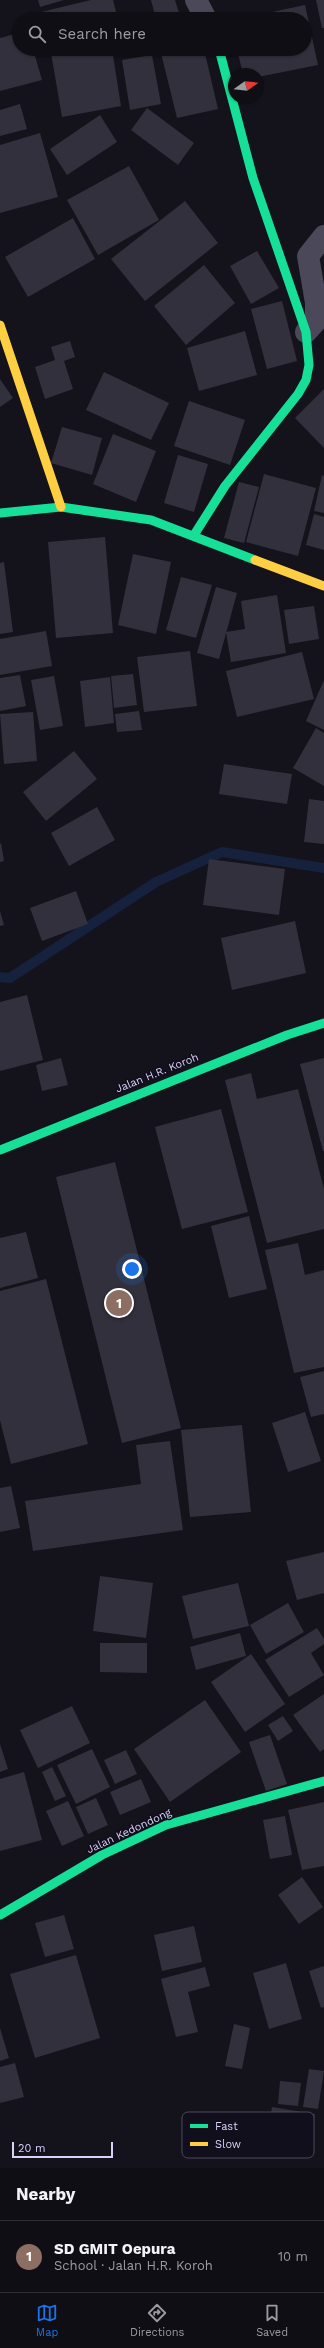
<!DOCTYPE html>
<html lang="en">
<head>
<meta charset="utf-8">
<style>
  body { margin:0; font-family:"Work Sans",sans-serif; background:#18171d; color:#f1f3f6 }
  .compass { position:absolute; left:228px; top:68px; width:36px; height:36px; border-radius:50%; background:#0f0e14; box-shadow:0 1px 3px #0004; rotate:75deg }
  .scale { position:absolute; left:12px; bottom:10px; width:101px; box-sizing:border-box; padding-left:4px; border:2px solid #d8d1f9; border-top:0; font-size:11px; line-height:14px; white-space:nowrap; color:#d8d1f9; -webkit-text-stroke:3px #120f1d; paint-order:stroke }
  .you { position:absolute; left:132px; top:1269px; width:14px; height:14px; margin:-10px; border:3px solid #fff; border-radius:50%; background:#1a73e8; box-shadow:0 0 0 6px #1a73e833 }
  .badge { display:grid; place-items:center; width:26px; height:26px; border-radius:50%; background:#1a73e8; color:#fff; font-size:13px; font-weight:700 }
  .pin { position:absolute; translate:-50% -50%; border:2px solid #fff; box-shadow:0 1px 4px #0006 }
  .list { margin:0; padding:0; list-style:none }
  h2 { display:flex; justify-content:space-between; align-items:center; height:52px; margin:0; padding:0 16px; font-size:17px }
  h2 small { font-size:13px; font-weight:400; color:#9b9ca0 }
  .list li { display:grid; grid-template-columns:26px 1fr auto; gap:12px; align-items:center; box-sizing:border-box; height:72px; padding:0 16px; border-top:1px solid #2f2e34 }
  .list b { display:block; font-size:15px; white-space:nowrap }
  .list p { margin:0; font-size:13px; white-space:nowrap; color:#9b9ca0 }
  .list em { font-size:13px; font-style:normal; color:#9b9ca0 }
  .icon { flex:none; width:22px; height:22px; fill:none; stroke:currentColor; stroke-width:2; stroke-linecap:round; stroke-linejoin:round }
  .map { position:relative; flex:none; width:324px; height:2168px; overflow:hidden }
  .search { position:absolute; background:#0f0e14; box-shadow:0 1px 3px #0004; left:12px; right:12px; top:12px; height:44px; display:flex; align-items:center; gap:10px; box-sizing:border-box; padding:0 14px; border-radius:22px; color:#9b9ca0; font-size:15px }
  .sheet { height:124px; background:#0f0e14 }
  nav { display:flex; justify-content:space-around; align-items:center; box-sizing:border-box; height:56px; border-top:1px solid #2f2e34; background:#0f0e14; font-size:11px; color:#9b9ca0 }
  nav a { display:grid; justify-items:center; gap:2px }
  nav .on { color:#1a73e8 }
  .map>svg:first-child { display:block }
  .lines { fill:none; stroke-linecap:round; stroke-linejoin:round }
  .stream { stroke:#15213d; stroke-width:10 }
  .building { fill:#32303c }
  .street { stroke:#4a4859; stroke-width:22 }
  .fast { stroke:#16e098; stroke-width:9 }
  .slow { stroke:#ffcf43; stroke-width:9 }
  .labels { text-anchor:middle; dominant-baseline:central; stroke-width:3.5; stroke-linejoin:round; paint-order:stroke }
  .street-label { font-size:11px; fill:#d8d1f9; stroke:#120f1d }
  .key { fill:#120f1d; stroke:#4d495f; stroke-width:1 }
  .key-label { font-size:11px; fill:#d8d1f9 }
</style>
</head>
<body>
<div class="map">
<svg width="324" height="2168" viewBox="0 0 324 2168">
  <rect width="100%" height="100%" fill="#14121a"/>
  <g class="lines">
    <path class="stream" d="M0,977l10,1 146,-96 66,-30 102,16"/>
  </g>
  <path class="building" d="M38,0h26l-24,7z
    M91,0h22l5,19h-76l-1,-7z
    M151,0h24l6,19h-25z
    M316,0h8v28h-2z
    M305,5l13,60 -60,12v-3h-15l-6,-25h68v-30l-62,-1z
    M19,33v16h14l9,31 -42,11v-53z
    M75,49h37l9,57 -59,11 -11,-64z
    M160,49h44l14,60 -41,9z
    M152,55l9,49 -31,6 -8,-50z
    M20,104l7,25 -27,7v-26z
    M147,108l47,35 -16,22 -47,-35z
    M100,115l17,27 -50,33 -17,-26z
    M40,133l18,64 -58,16v-68z
    M129,166l30,54 -61,35 -31,-55z
    M185,201l33,42 -73,58 -34,-42z
    M73,218l22,41 -67,38 -23,-40z
    M257,251l22,37 -28,16 -21,-38z
    M204,265l31,38 -49,42 -32,-39z
    M282,301l15,60 -30,8 -16,-60z
    M245,331l12,44 -58,16 -12,-43z
    M70,341l5,16 -11,4 9,28 -28,10 -10,-32 20,-7 -4,-13z
    M104,372l65,31 -18,37 -65,-30z
    M0,379l13,19 -13,9z
    M324,389v59l-29,-30z
    M189,401l56,19 -15,45 -56,-19z
    M62,427l40,11 -10,37 -41,-12z
    M113,434l43,17 -20,51 -43,-18z
    M178,455l30,9 -14,48 -30,-9z
    M264,474l52,14 -18,68 -52,-14z
    M322,475l2,1v37l-10,-2z
    M239,482l20,5 -15,56 -20,-5z
    M314,514l10,3v33l-18,-5z
    M105,537l8,96 -57,5 -8,-96z
    M133,554l38,8 -15,72 -38,-9z
    M4,562l9,70 -13,2v-71z
    M181,577l31,8 -16,53 -30,-8z
    M216,587l21,6 -18,66 -22,-6z
    M277,595l9,58 -55,9 -5,-30 19,-3 -4,-28z
    M314,606l5,33 -30,5 -5,-34z
    M46,631l6,35 -52,9v-36z
    M190,651l7,55 -53,6 -7,-55z
    M302,652l12,47 -77,18 -11,-46z
    M133,674l4,31 -23,3 -3,-32z
    M20,675l6,31 -26,5v-33z
    M54,676l9,50 -23,4 -9,-50z
    M110,677l4,46 -29,4 -5,-46z
    M324,680v50l-18,-9z
    M139,711l3,19 -25,2 -2,-18z
    M33,712l4,49 -33,3 -4,-50z
    M316,728l8,5v53l-31,-18z
    M74,751l23,28 -51,42 -23,-29z
    M224,764l68,10 -5,30 -68,-10z
    M309,799l15,2v43l-20,-2z
    M97,807l18,33 -46,26 -18,-33z
    M1,843l3,18 -4,1v-18z
    M209,859l76,10 -6,46 -76,-10z
    M76,891l12,33 -46,17 -12,-33z
    M0,911l4,14 -4,1z
    M295,921l11,52 -74,17 -11,-52z
    M27,995l16,65 -43,11v-69z
    M61,1058l7,27 -26,6 -6,-26z
    M324,1058v93h-1l-23,-87z
    M251,1073l6,26 41,-10 26,100v40l-57,14 -42,-163z
    M221,1109l27,103 -66,17 -27,-102z
    M115,1162l66,266 -59,15 -66,-266z
    M249,1216l18,73 -38,9 -18,-72z
    M26,1232l12,46 -38,10v-50z
    M298,1243l7,32 19,-5v97l-30,6 -29,-123z
    M46,1279l42,165 -77,20 -11,-44v-129z
    M324,1371v43l-13,3 -11,-40z
    M305,1412l16,49 -33,11 -16,-49z
    M242,1425l9,87 -61,5 -9,-87z
    M170,1441l13,89 -150,21 -8,-50 116,-17 -5,-39z
    M11,1486l9,42 -20,4v-44z
    M324,1552v41l-27,7 -11,-39z
    M100,1576l53,7 -7,55 -53,-7z
    M238,1583l11,43 -56,13 -11,-43z
    M288,1603l16,29 -38,22 -16,-29z
    M317,1628l7,11v5l-13,9 13,22 -35,22 -24,-37z
    M240,1633l6,23 -50,14 -6,-23z
    M100,1643h47v30l-47,-1z
    M251,1654l34,50 -40,28 -34,-50z
    M324,1694v55l-4,3 -27,-37z
    M205,1700l36,52 -71,50 -36,-53z
    M72,1706l18,37 -52,25 -18,-38z
    M283,1716l10,15 -15,10 -10,-16z
    M270,1735l17,49 -21,7 -17,-49z
    M0,1744l8,25 -8,3z
    M92,1749l18,38 -34,17 -19,-39z
    M126,1750l11,24 -22,10 -11,-24z
    M52,1767l14,29 -11,5 -13,-29z
    M24,1772l18,68 -42,11v-72z
    M141,1779l10,23 -31,13 -10,-23z
    M96,1798l12,27 -20,9 -12,-27z
    M68,1801l16,35 -22,10 -16,-35z
    M324,1802v64l-22,4 -14,-60z
    M285,1816l7,39 -22,4 -7,-39z
    M302,1877l21,30 -24,17 -21,-29z
    M64,1915l10,34 -29,8 -10,-34z
    M194,1926l8,36 -40,9 -8,-36z
    M76,1955l24,83 -65,20 -25,-84z
    M286,1963l16,56 -33,10 -16,-56z
    M324,1966v41l-3,1 -12,-37z
    M205,1967l5,19 -22,6 10,40 -22,5 -15,-58z
    M234,2024l16,4 -8,41 -17,-3z
    M0,2028l9,30 -9,3z
    M15,2063l9,34 -24,6v-36z
    M309,2069l15,2 -6,38 -15,-2z
    M280,2081l21,2 -3,23 -20,-2z
    M272,2107l43,7 -5,31 -43,-7z"/>
  <g class="lines">
    <path class="street" d="M196,0l10,19
      M306,332l10,-11v-18l-8,-47 16,-20"/>
    <path class="fast" d="M0,513l61,-6 90,13 104,40
      M194,535l31,-49 73,-92 8,-14 3,-15 -3,-33 -53,-154 -34,-129
      M0,1150l287,-115 37,-12
      M0,1915l102,-60 64,-30 158,-44"/>
    <path class="slow" d="M0,325l61,182
      M255,560l69,26"/>
  </g>
  <g class="labels">
    <g class="street-label">
      <text transform="translate(157 1073) rotate(-22)">Jalan H.R. Koroh</text>
      <text transform="translate(129 1831) rotate(-25)">Jalan Kedondong</text>
    </g>
  </g>
  <rect x="182" y="2112" width="132" height="46" rx="6" class="key"/>
  <rect x="190" y="2124" width="18" height="4" fill="#16e098"/>
  <rect x="190" y="2142" width="18" height="4" fill="#ffcf43"/>
  <g class="key-label">
    <text x="215" y="2130">Fast</text>
    <text x="215" y="2148">Slow</text>
  </g>
</svg>
<svg class="compass" viewBox="-18 -18 36 36"><path d="M0-13l5 13h-10z" fill="#e53935"/><path d="M0 13l5-13h-10z" fill="#9b9ca0"/></svg>
<div class="scale">20 m</div>
<div class="you"></div>
<div class="pin badge" style="left:119px;top:1303px;background:#8d6e63">1</div>
<div class="search"><svg class="icon" aria-label="search" viewBox="0 0 24 24"><circle cx="10" cy="10" r="6"/><path d="M15 15l6 6"/></svg>Search here</div>
</div>
<section class="sheet">
<h2>Nearby<small></small></h2>
<ul class="list">
<li><span class="badge" style="background:#8d6e63">1</span><div><b>SD GMIT Oepura</b><p>School · Jalan H.R. Koroh</p></div><em>10 m</em></li>
</ul>
</section>
<nav>
<a class="on"><svg class="icon" aria-label="map" viewBox="0 0 24 24"><path d="M3 6l6-2 6 2 6-2v14l-6 2-6-2-6 2zM9 4v14M15 6v14"/></svg>Map</a>
<a><svg class="icon" aria-label="directions" viewBox="0 0 24 24"><path d="M12 3l9 9-9 9-9-9zM9 14v-3h6M13 9l2 2-2 2"/></svg>Directions</a>
<a><svg class="icon" aria-label="saved" viewBox="0 0 24 24"><path d="M7 4h10v16l-5-4-5 4z"/></svg>Saved</a>
</nav>
</body>
</html>
